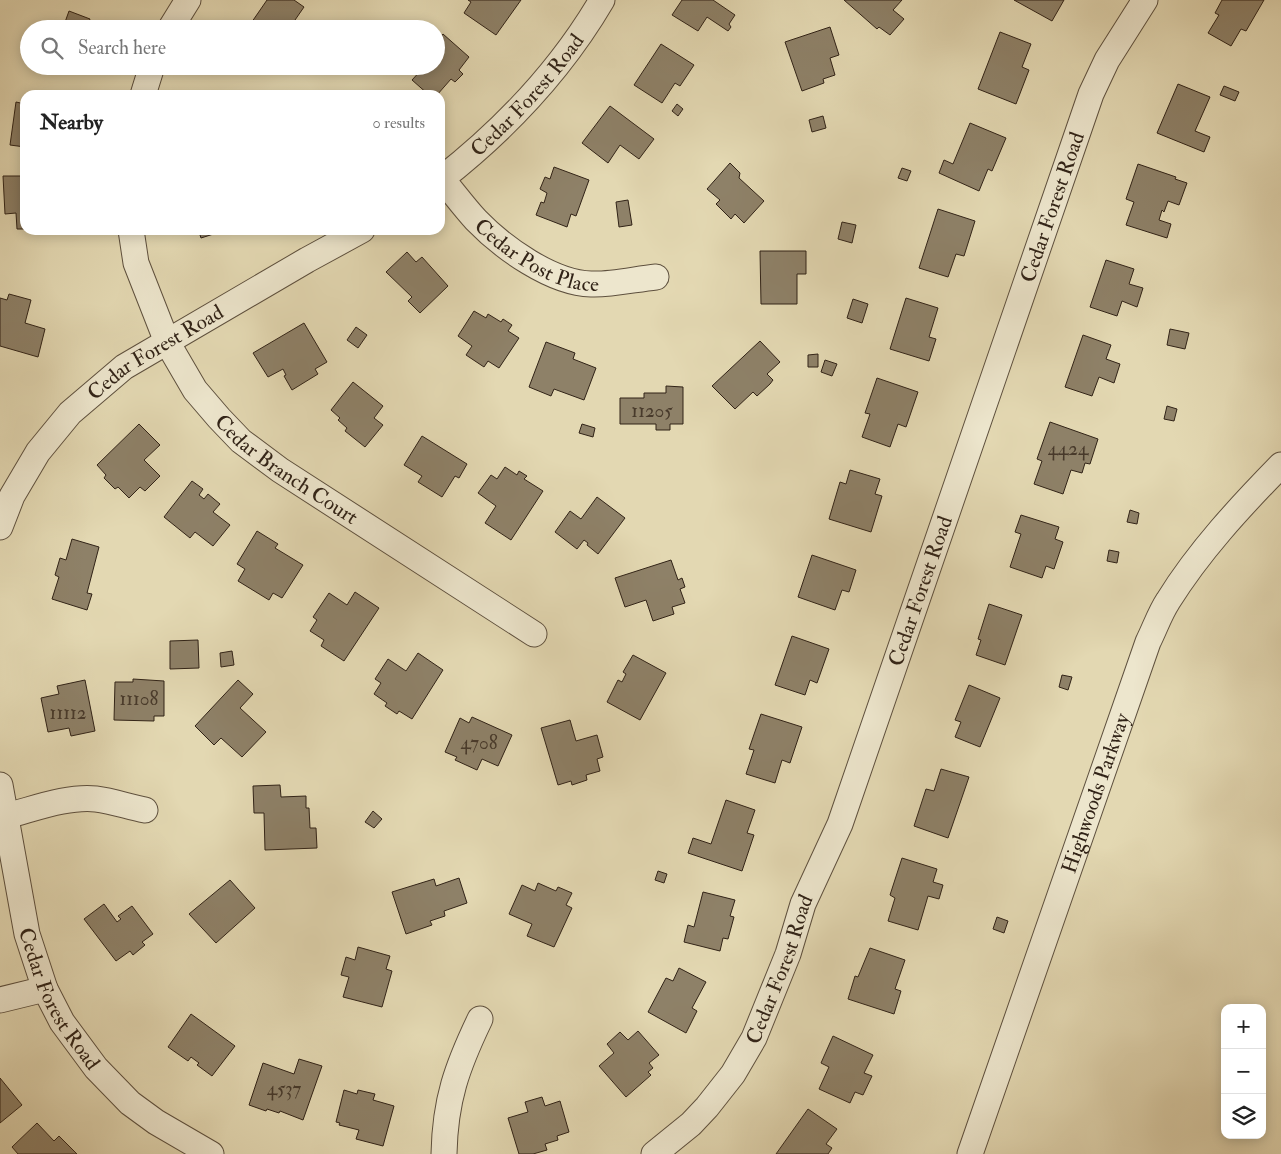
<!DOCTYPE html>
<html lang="en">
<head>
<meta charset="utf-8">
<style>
  body { margin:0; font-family:"IM FELL Double Pica",serif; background:#f6f6f6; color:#222 }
  .controls { position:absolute; right:15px; bottom:15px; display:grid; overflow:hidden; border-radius:10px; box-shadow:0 2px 12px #0003 }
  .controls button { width:45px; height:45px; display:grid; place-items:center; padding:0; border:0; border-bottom:1px solid #e0e0e0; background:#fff; color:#222; font:25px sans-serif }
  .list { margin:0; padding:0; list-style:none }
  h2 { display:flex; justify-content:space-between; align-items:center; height:65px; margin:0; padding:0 20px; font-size:21px }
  h2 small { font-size:16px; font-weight:400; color:#767676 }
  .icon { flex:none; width:28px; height:28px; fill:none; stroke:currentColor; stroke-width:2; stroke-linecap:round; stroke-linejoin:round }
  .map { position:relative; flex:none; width:1281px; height:1154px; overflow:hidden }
  .search { position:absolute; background:#fff; box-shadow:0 2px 12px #0003; left:20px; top:20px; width:425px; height:55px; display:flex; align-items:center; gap:12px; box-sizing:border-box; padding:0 18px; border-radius:28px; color:#767676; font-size:19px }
  .panel { position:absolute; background:#fff; box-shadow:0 2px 12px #0003; left:20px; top:90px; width:425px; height:145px; border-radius:15px }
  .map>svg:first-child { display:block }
  .building { fill:#8e8168; stroke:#312317 }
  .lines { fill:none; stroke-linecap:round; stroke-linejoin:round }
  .minor-casing { stroke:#5e503e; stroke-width:27 }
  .minor { stroke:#ede6cd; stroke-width:25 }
  .labels { text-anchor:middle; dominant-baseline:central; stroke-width:4; stroke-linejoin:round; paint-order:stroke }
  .number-label { font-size:19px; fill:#483a2b }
  .street-label { font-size:21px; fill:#312317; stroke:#ede6cd }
</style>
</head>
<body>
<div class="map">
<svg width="1281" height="1154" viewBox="0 0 1281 1154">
  <rect width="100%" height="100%" fill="#e3d8b2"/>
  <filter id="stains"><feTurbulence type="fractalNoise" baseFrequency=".004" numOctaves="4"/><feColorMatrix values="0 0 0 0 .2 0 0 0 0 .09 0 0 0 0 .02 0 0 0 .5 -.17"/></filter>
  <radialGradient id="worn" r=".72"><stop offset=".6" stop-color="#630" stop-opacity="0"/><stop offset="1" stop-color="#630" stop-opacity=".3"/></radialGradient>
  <path class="building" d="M267,0h27l10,7 -9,13 11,9h-59z
    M468,0h53l-25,35 -32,-22 7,-11z
    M682,0h31l22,15 -6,9 2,3 -3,4 -21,-14 -9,14 -26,-16z
    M844,0h58l-9,10 11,9 -14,16 -11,-8 -2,2z
    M1014,0h50l-12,21z
    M1222,0h42l-18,31 -5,-2 -10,17 -23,-13 11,-18 -4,-2z
    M69,11l21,8 -3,8 5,2h-38l2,-7 8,3z
    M830,27l9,28 -9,3 5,17 -12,4 1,4 -22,8 -17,-49z
    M1000,32l31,12 -9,23 7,3 -13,34 -38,-15z
    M443,34l26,23 -10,13 4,4 -8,8 -4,-3 -14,16h-8l-17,-15 11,-12 -1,-2h14v-24z
    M661,44l33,21 -14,21 -5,-3 -13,20 -28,-18z
    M1178,84l32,13 -15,34 15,6 -6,15 -47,-19z
    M1224,86l15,6 -4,9 -15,-6z
    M16,102l9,2v43l-15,-2z
    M677,104l6,5 -5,7 -6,-5z
    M610,106l44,33 -15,20 -19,-14 -12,18 -26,-20z
    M823,116l3,12 -14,4 -3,-12z
    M970,123l36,15 -14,33 -4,-2 -9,22 -40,-18 5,-13 9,4z
    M730,163l10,10 -1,5 25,23 -20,22 -9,-9 -4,5 -15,-15 4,-4 -13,-11z
    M1138,164l38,13 -1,2 12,4 -8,22 -11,-4 -4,11 -2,-2 -3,10 12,4 -4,14 -41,-13 8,-23 -8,-3z
    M554,167l35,13 -13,36 -5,-2 -4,13 -31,-12 5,-13 3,1 3,-10 -7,-4 5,-12 5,2z
    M902,168l9,3 -4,10 -9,-3z
    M3,176h22v53h-8l-1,-16 -11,1z
    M628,200l4,25 -13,2 -3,-25z
    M938,209l37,12 -11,35 -8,-2 -8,23 -29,-9z
    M842,222l14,3 -4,18 -14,-4z
    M195,230h31l-25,8 -2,-6 -3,1z
    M760,251h46v23h-9v30h-36z
    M407,252l9,10 6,-5 26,29 -28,27 -12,-12 4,-4 -26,-25z
    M1106,260l28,9 -5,15 14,4 -6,19 -15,-6 -5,15 -27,-9z
    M9,294l22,6 -6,23 20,6 -7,28 -38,-11v-48l7,2z
    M906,298l32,10 -9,29 7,2 -7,22 -39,-12z
    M853,299l15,5 -6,19 -15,-5z
    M474,311l12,7 2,-4 13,8 2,-3 9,6 -4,6 11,7 -20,30 -11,-7 -4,6 -18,-12 6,-9 -14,-10z
    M304,323l23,39 -12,7 3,5 -26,16 -8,-14 2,-1 -3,-6 -15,8 -15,-24z
    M356,327l11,8 -9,13 -11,-8z
    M1170,329l19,4 -4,16 -18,-4z
    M1083,335l28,10 -5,14 14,5 -6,19 -15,-6 -7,19 -27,-9z
    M760,341l20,21 -13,12 6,6 -3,4 -13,12 -4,-4 -18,17 -23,-23z
    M546,342l29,11 -2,6 23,9 -12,32 -30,-11 -3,7 -22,-9z
    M818,354v13h-10v-12z
    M825,360l12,4 -5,12 -11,-4z
    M877,378l41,14 -12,35 -8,-3 -8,23 -28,-10 8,-23 -5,-1z
    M353,382l30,24 -9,12 9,7 -18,22 -20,-16 2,-3 -9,-8 2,-2 -9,-8z
    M666,386l17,1v37h-13v6h-14v-6h-36v-26h24v-5h22z
    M1167,406l10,3 -3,12 -10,-2z
    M1050,422l48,17 -8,25 -5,-1 -3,10 -11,-3 -8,24 -29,-10 8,-23 -5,-2z
    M139,424l21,21 -16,15 16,16 -15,15 -5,-4 -11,11 -11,-11 -3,2 -11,-11 2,-3 -9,-10z
    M582,424l13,4 -2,9 -14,-4z
    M422,436l45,28 -8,14 -4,-2 -13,21 -24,-15 4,-6 -18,-11z
    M505,467l12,8 2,-4 8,5 -3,3 19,12 -32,49 -26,-17 11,-17 -18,-13 13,-18 6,4z
    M850,470l30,9 -5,15 7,2 -11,36 -42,-13 11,-37 6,2z
    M192,481l11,8 -4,6 5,4 4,-5 12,10 -7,8 17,13 -17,21 -18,-14 -5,6 -26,-21z
    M597,497l28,21 -27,36 -11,-9 1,-2 -4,-3 -7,9 -22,-17 15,-21 11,8z
    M1130,510l9,3 -2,11 -10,-2z
    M1021,515l38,12 -4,12 8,3 -9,27 -8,-3 -4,12 -32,-11 11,-33 -6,-2z
    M257,531l21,13 -3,4 28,17 -21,33 -9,-5 -4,7 -31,-19 7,-12 -8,-5z
    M72,539l27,8 -12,46 5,1 -5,16 -35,-11 7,-22 -4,-2 5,-17 6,2z
    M1109,550l10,2 -2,11 -10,-2z
    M812,555l44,15 -7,22 -7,-2 -7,20 -37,-13z
    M671,560l7,20 4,-2 3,9 -5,2 5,14 -13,4 2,7 -21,7 -7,-21 -21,7 -10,-29z
    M355,592l24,16 -35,53 -23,-15 3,-6 -14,-9 7,-11 -4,-3 16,-24 18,12z
    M989,604l33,11 -17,50 -29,-10 5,-15 -3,-1z
    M792,636l37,13 -12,34 -7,-3 -5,15 -30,-10z
    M198,640l1,28 -29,1v-28z
    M232,651l2,14 -13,2 -1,-14z
    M418,653l25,17 -31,49 -13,-8 -2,3 -12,-8 2,-3 -13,-9 7,-11 -6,-4 13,-20 18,12z
    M633,655l33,18 -26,47 -33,-18 11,-22 4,2 4,-8 -3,-2z
    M1062,675l10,2 -4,13 -9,-3z
    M133,679l31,2v35h-10v5l-40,-1 1,-38h18z
    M85,680l10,51 -24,5 -2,-8 -21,4 -7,-34 18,-4 -2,-8z
    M238,680l15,14 -13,14 26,24 -24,25 -21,-19 -7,7 -19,-19z
    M969,685l31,13 -20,49 -25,-10 6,-15 -6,-2z
    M761,714l41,13 -12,36 -8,-3 -7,23 -29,-9 8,-24 -5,-1z
    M472,717l40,18 -14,31 -16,-7 -5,11 -22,-10 2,-3 -12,-5 15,-34 9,5z
    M570,720l6,21 21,-6 6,22 -6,2 3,12 -14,4 1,5 -15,5 -1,-4 -13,4 -17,-57z
    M941,769l28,8 -21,61 -34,-12 12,-37 8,2z
    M280,785l1,12 25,-1v12h3l1,20h6l1,20 -52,2 -1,-37h-10l-1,-27z
    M726,800l29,10 -8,23 7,2 -12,36 -54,-18 5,-15 18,6z
    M373,811l9,8 -8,9 -9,-6z
    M902,858l35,11 -4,13 10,3 -4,14 -11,-3 -10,34 -30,-9 7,-23 -5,-3z
    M658,871l9,3 -3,9 -9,-3z
    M459,878l8,25 -23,8 1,5 -15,5 2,4 -26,9 -14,-42 42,-13 2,7z
    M230,880l25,28 -39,35 -27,-29z
    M538,883l18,8 2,-4 14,6 -6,12 6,3 -18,39 -27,-11 5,-12 -23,-10 13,-29 13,6z
    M703,892l32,8 -5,16 4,1 -6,22 -5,-1 -3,13 -36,-9 4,-17 6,2z
    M104,904l13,18 4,-3 -3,-3 14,-10 21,28 -11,8 3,3 -12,10 -3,-4 -14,10 -32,-42z
    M997,917l11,4 -4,12 -11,-4z
    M358,947l32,9 -4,13 6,2 -10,36 -39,-10 6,-20 -8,-2 5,-18 9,3z
    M870,948l35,12 -10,29 6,2 -7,23 -46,-15 7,-23 3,1z
    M679,968l27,14 -14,26 5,3 -11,22 -38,-21 18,-34 7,3z
    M191,1014l44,32 -23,30 -15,-11 2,-2 -8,-6 -3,4 -20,-14z
    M638,1031l21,24 -10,8 4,5 -5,4 3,3 -25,22 -27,-31 15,-13 -7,-9 13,-12 8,8z
    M833,1036l40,19 -9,18 8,3 -9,19 -8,-3 -5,11 -31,-14 10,-22 -8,-4z
    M299,1059l23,7 -19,54 -23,-9 -1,2 -12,-4 -1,2 -17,-6 14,-42 31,11z
    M0,1078l22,27 -22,18z
    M344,1090l13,4 1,-4 17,4 -2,6 21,6 -11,40 -27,-7 3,-9 -20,-5 1,-2 -4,-1z
    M542,1097l3,9 15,-5 9,31 -12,4 1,4 -13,4 2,6 -14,4h-14l-11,-36 20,-6 -3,-10z
    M808,1109l29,20 -11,15 6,4 -4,6h-52z
    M37,1123l17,18 5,-5 18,18h-59l-6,-7z"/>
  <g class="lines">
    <defs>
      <g id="minor">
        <path d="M170,29l18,-29"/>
        <path d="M143,95l9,-29"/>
        <path id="s1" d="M442,179c11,13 22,28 34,41 27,28 76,63 115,64 19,1 45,-5 65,-7"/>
        <path id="s2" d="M440,180c64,-50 121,-110 162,-180"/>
        <path id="s3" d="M131,230l5,33 31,79 28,48 24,28 22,23 39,29 254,164"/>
        <path id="s4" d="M0,527l12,-31 26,-44 32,-39 54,-46 183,-107 55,-30"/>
        <path id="s5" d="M0,785l27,149 18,55 17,33 34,46 34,35 26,19 55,32"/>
        <path d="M6,816c28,-7 61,-20 90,-17 17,2 33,8 49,11"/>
        <path d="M0,1000l45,-11"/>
        <path d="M444,1154c1,-54 13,-87 36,-135"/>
        <path id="s6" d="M654,1154l37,-30 16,-17 26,-33 21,-36 34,-84 15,-50 37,-80 251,-730 16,-34 38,-60"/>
        <path id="s7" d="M970,1154l178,-512c7,-14 12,-29 20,-41 31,-50 72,-94 113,-136"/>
      </g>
    </defs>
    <use href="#minor" class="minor-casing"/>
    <use href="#minor" class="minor"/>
  </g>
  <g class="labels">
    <g class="number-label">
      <text x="652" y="411">11205</text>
      <text x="1068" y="449">4424</text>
      <text x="139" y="699">11108</text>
      <text x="68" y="713">11112</text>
      <text x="479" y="743">4708</text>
      <text x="284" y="1089">4537</text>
    </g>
    <g class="street-label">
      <text stroke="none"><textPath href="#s2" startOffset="122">Cedar Forest Road</textPath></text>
      <text stroke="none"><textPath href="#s6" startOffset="1038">Cedar Forest Road</textPath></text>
      <text stroke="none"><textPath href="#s1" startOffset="126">Cedar Post Place</textPath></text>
      <text stroke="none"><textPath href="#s4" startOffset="240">Cedar Forest Road</textPath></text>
      <text stroke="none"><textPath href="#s3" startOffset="296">Cedar Branch Court</textPath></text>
      <text stroke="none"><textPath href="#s6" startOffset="632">Cedar Forest Road</textPath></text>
      <text stroke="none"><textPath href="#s7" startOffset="382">Highwoods Parkway</textPath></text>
      <text stroke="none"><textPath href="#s6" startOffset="228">Cedar Forest Road</textPath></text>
      <text stroke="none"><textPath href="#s5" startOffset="224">Cedar Forest Road</textPath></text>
    </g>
  </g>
  <rect width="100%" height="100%" filter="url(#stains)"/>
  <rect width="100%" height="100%" fill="url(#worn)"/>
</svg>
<div class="controls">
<button>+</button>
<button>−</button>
<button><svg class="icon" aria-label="layers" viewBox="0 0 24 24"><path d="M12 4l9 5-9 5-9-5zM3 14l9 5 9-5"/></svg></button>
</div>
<div class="search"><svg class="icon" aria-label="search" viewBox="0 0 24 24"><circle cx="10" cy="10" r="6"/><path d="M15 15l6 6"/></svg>Search here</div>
<section class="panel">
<h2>Nearby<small>0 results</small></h2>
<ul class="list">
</ul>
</section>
</div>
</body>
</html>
